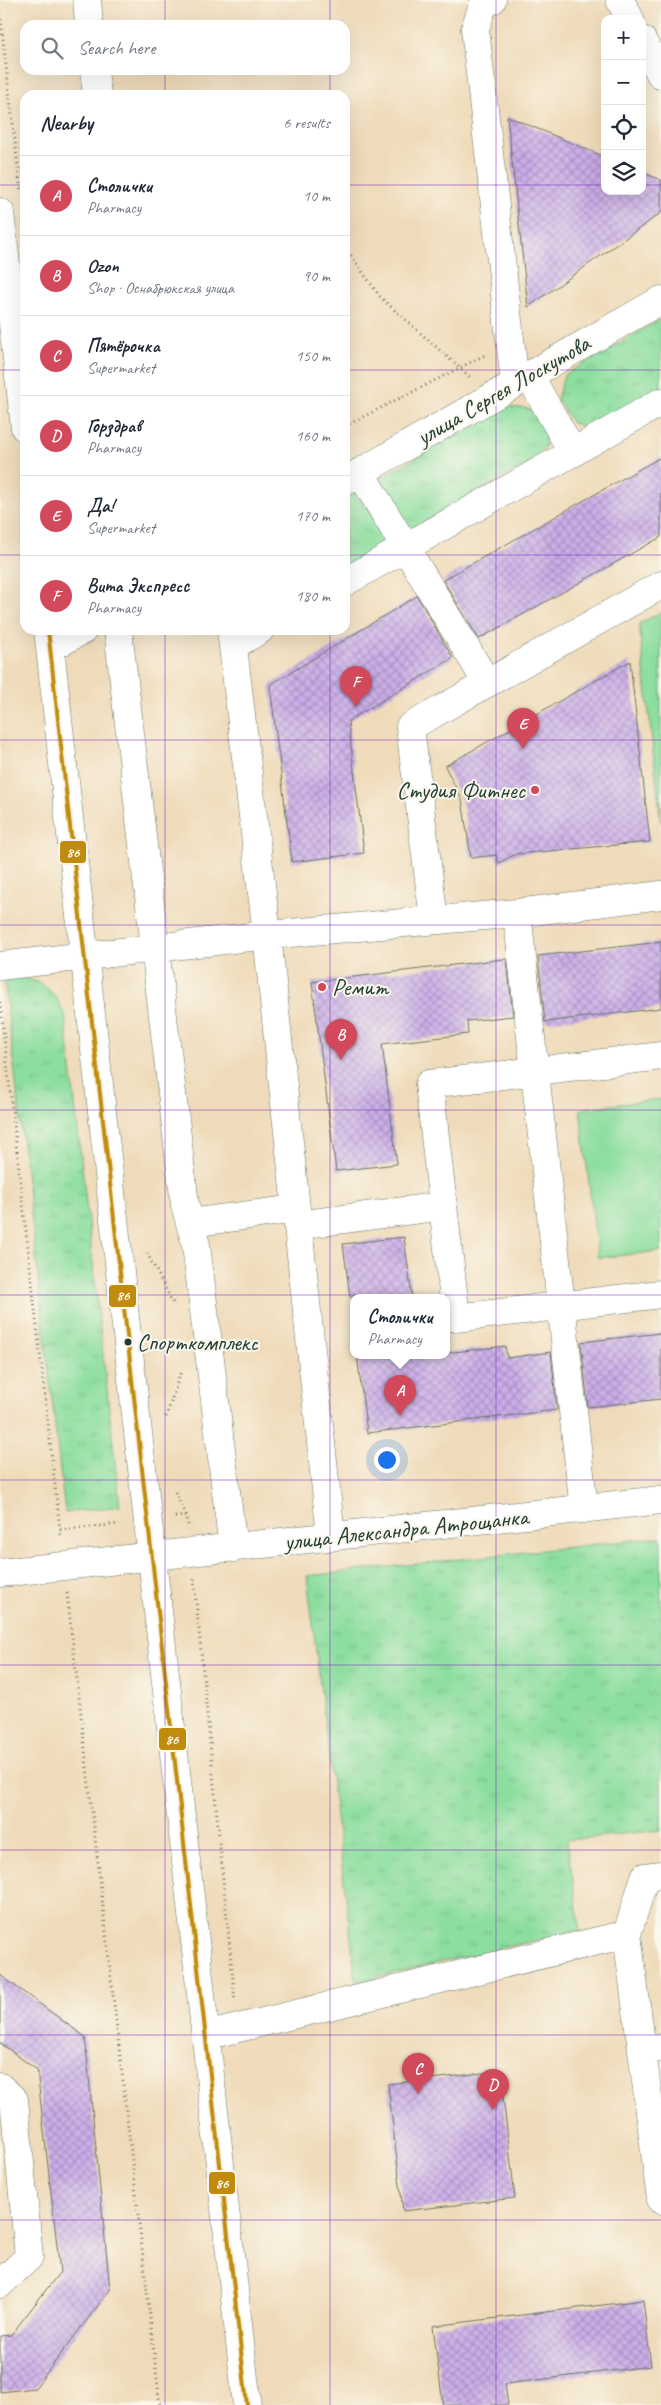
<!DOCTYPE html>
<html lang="en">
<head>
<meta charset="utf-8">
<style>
  body { margin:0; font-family:Caveat,sans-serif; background:#f6f6f7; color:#1f2937 }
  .controls { position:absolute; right:15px; top:15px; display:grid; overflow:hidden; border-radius:10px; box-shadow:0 5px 20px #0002 }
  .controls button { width:45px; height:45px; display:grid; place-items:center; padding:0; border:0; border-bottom:1px solid #e0e1e3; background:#fff; color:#1f2937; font:25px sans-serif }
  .you { position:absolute; left:386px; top:1459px; width:18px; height:18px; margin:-12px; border:4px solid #fff; border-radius:50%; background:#1a73e8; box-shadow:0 0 0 8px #1a73e833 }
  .badge { display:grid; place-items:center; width:32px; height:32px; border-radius:50%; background:#d1495b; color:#fff; font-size:16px; font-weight:700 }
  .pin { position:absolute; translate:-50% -41px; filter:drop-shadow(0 1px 2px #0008) }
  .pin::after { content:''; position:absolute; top:26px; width:18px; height:15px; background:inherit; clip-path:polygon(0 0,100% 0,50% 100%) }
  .popup { position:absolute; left:350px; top:1294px; width:100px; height:65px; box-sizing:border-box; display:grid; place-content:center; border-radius:10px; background:#fff; filter:drop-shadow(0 1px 4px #0005); font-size:16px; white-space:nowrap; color:#747a83 }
  .popup b { font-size:19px; color:#1f2937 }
  .popup::after { content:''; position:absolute; left:50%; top:100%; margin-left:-10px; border:10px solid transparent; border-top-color:#fff }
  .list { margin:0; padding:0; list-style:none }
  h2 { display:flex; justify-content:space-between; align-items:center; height:65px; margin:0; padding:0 20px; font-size:21px }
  h2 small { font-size:16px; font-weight:400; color:#747a83 }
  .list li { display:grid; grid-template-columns:32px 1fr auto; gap:15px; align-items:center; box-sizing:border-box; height:80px; padding:0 20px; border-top:1px solid #e0e1e3 }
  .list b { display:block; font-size:19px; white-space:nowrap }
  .list p { margin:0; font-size:16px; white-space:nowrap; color:#747a83 }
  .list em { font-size:16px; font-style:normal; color:#747a83 }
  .icon { flex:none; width:28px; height:28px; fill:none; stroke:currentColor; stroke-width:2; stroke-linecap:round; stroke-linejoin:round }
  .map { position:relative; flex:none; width:661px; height:2405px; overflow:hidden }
  .search { position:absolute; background:#fff; box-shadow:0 5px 20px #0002; left:20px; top:20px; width:330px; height:55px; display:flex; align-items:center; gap:12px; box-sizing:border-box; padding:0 18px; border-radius:15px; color:#747a83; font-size:19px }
  .panel { position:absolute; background:#fff; box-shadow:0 5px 20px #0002; left:20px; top:90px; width:330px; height:545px; border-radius:15px }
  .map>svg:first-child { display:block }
  .grass { fill:url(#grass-tufts); stroke:#568e6a }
  .park { fill:#8cde9f; stroke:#568e6a }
  .building { fill:url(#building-cross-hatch) }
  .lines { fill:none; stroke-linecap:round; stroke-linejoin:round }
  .minor-casing { stroke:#687463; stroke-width:29 }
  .path { stroke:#687463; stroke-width:3; stroke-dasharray:1 4; stroke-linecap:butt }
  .minor { stroke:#fff; stroke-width:28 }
  .bus-1-casing { stroke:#fbf7ec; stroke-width:8 }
  .bus-1 { stroke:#c18c0d; stroke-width:4 }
  .grid { fill:none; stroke:#7b2cbf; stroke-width:1; stroke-opacity:0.55 }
  .poi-dot { fill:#d1495b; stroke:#fbf7ec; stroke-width:2 }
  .bus-dot { fill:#1f3d34; stroke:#fbf7ec; stroke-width:2 }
  .labels { text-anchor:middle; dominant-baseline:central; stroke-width:4; stroke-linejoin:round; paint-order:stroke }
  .bus-label { font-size:23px; fill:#1f3d34; stroke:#fbf7ec; text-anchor:start }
  .street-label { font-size:24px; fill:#1f3d34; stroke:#fbf7ec }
  .poi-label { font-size:24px; fill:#1f3d34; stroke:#fbf7ec; text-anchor:end }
  .line-badge { stroke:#fbf7ec; stroke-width:2 }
  .badge-label { font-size:14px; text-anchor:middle; font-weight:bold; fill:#fff }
</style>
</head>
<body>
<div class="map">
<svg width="661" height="2405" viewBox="0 0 661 2405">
  <defs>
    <pattern id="grass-tufts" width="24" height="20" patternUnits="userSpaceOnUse" patternTransform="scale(1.25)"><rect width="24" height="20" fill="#8cde9f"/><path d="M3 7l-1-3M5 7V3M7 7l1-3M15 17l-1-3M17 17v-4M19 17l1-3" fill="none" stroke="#78bf8a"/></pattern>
    <pattern id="building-cross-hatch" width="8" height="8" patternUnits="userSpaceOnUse" patternTransform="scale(1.25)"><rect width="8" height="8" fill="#ccaeea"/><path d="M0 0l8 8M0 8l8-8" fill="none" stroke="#a58fbe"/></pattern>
  </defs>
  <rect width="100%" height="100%" fill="#fbf7ec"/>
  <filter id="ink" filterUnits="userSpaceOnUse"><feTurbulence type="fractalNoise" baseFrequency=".02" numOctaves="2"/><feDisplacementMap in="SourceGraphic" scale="10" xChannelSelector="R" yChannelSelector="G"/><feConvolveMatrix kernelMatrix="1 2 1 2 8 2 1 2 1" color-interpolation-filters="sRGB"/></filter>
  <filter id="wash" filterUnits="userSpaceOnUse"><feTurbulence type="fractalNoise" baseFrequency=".0096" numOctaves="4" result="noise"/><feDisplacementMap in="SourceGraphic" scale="20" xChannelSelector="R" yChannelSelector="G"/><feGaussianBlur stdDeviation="1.12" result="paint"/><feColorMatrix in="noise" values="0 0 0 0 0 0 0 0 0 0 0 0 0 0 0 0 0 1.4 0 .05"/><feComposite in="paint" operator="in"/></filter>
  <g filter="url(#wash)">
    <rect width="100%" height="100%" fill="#efdbba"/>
    <path class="grass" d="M661,319v73l-71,37 -18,-6 -15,-24 7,-24z
      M506,407l19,1 7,3 15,21v10l-8,16 -131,73 -30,-52z
      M360,490l28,52 -43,25v-69z
      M4,978c33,-2 48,7 61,37l55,491 -55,7z
      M661,1537v293l-94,10 13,90 -224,52 -49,-406z"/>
    <path class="park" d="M661,612v210l-22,-198z
      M661,1099v152l-63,7 -18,-149z"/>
    <g id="blocks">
      <path class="building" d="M507,116l98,41v34h37v-19l19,8v33l-133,94z
        M661,457v80l-182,102 -36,-59z
        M417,596l36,62 -105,63 16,132 -72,9 -22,-177z
        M630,661l20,181 -134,12 -17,9 -3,-8 -25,3 -9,-58 -17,-34z
        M661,942v66l-116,14 -7,-66z
        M504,959l3,1 6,56 -46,5 1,13 -86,10 15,120 -61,7 -24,-189z
        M404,1237l8,60h-62l-7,-53z
        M661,1333v66l-73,8 -7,-65z
        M505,1346l2,12 44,-6 6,58 -190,23 -10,-78h89v-2z
        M0,1975l85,62 25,253 -75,98 -35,4v-56l11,-1 49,-63 -23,-202 -37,-27z
        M500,2071l15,127 -112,13 -15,-127z
        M643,2300l8,66 -146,18 3,21h-65l-10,-79z"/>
    </g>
  </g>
  <g filter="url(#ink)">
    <use href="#blocks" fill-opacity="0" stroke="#687463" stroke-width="1"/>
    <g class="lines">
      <defs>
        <path id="minor" d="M87,0l2,25
          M492,0l-9,5 -8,24 40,354
          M620,0l10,19
          M642,40l19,35
          M94,70l3,25
          M0,212l25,216
          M529,375l44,78
          M360,472l127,211
          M345,481l316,-181
          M345,582l316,-180
          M48,630l199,1775
          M118,630l67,575 11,40 37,303
          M231,630l36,305 64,602
          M233,646l27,-16
          M50,648l33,-18
          M517,913l67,596
          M434,920l-24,-193 251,-142
          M0,966l267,-31 250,-22 144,-18
          M661,1056l-232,28 27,234 205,-24
          M190,1223l106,-14
          M298,1225l145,-19
          M0,1573l661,-73
          M661,1875l-16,2 -18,57 15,116 19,-2
          M205,2036l422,-102
          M642,2050l19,150
          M0,2087l14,13 15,157 -29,27"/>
      </defs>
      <use href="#minor" class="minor-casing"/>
      <path class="path" d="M0,14l21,178
        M345,247l36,51 89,79
        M345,426l140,-71
        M0,1002l61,536
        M147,1253l26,50
        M166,1417l15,-46
        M175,1492l12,24 1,9
        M175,1517l12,-1
        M60,1530l59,-6
        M194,1579l41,422
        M67,1593l93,812"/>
      <use href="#minor" class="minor"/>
      <defs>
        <path id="bus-1" d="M48,630l199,1775"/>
      </defs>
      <use href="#bus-1" class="bus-1-casing"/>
      <use href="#bus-1" class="bus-1"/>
    </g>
  </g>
  <path class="grid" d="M165,0v25M330,0v25M496,0v2405M165,70v25M330,70v25M0,185h25M345,185h260M642,185h19M0,370h25M345,370h316M0,555h25M345,555h316M165,630v1775M330,630v1775M0,740h661M0,925h661M0,1110h661M0,1295h661M0,1480h661M0,1665h661M0,1850h661M0,2035h661M0,2220h661"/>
  <g class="poi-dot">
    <circle cx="535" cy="790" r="5"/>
    <circle cx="322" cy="987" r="5"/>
  </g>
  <circle class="bus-dot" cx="128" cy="1342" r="4.5"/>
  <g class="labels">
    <g class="bus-label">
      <text x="137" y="1342">Спорткомплекс</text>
    </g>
    <g class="street-label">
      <text transform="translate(503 390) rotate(-30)">улица Сергея Лоскутова</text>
      <text transform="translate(406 1529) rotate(-6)">улица Александра Атрощанка</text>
    </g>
    <g class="poi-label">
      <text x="525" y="790">Студия Фитнес</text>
      <text x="332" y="987" text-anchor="start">Ремит</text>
    </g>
  </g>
  <g class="line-badge">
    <rect x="59" y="840" width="28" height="24" rx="5" fill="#c18c0d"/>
    <rect x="108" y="1284" width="29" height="24" rx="5" fill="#c18c0d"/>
    <rect x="158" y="1727" width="29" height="24" rx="5" fill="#c18c0d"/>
    <rect x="208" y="2171" width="28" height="24" rx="5" fill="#c18c0d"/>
  </g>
  <g class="badge-label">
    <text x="73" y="857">86</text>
    <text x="123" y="1300">86</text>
    <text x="172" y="1744">86</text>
    <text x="222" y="2188">86</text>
  </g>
</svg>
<div class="controls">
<button>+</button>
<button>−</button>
<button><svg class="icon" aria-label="locate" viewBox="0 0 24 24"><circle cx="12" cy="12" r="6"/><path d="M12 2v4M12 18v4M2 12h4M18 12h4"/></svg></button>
<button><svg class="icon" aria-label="layers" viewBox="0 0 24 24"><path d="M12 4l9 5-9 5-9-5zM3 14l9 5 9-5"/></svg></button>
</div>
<div class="you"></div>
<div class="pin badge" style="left:400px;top:1416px">A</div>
<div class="popup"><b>Столички</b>Pharmacy</div>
<div class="pin badge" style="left:341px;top:1060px">B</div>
<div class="pin badge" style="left:418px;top:2094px">C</div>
<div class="pin badge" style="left:493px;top:2110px">D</div>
<div class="pin badge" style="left:523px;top:749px">E</div>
<div class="pin badge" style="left:356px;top:707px">F</div>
<div class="search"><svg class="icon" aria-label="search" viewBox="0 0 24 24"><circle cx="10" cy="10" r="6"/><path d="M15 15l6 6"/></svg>Search here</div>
<section class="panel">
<h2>Nearby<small>6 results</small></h2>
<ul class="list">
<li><span class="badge">A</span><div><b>Столички</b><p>Pharmacy</p></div><em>10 m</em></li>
<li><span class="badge">B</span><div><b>Ozon</b><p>Shop · Оснабрюкская улица</p></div><em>90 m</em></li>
<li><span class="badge">C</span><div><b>Пятёрочка</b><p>Supermarket</p></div><em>150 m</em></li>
<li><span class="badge">D</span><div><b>Горздрав</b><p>Pharmacy</p></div><em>160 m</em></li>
<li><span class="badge">E</span><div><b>Да!</b><p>Supermarket</p></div><em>170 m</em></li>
<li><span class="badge">F</span><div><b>Вита Экспресс</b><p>Pharmacy</p></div><em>180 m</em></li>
</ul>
</section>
</div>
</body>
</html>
